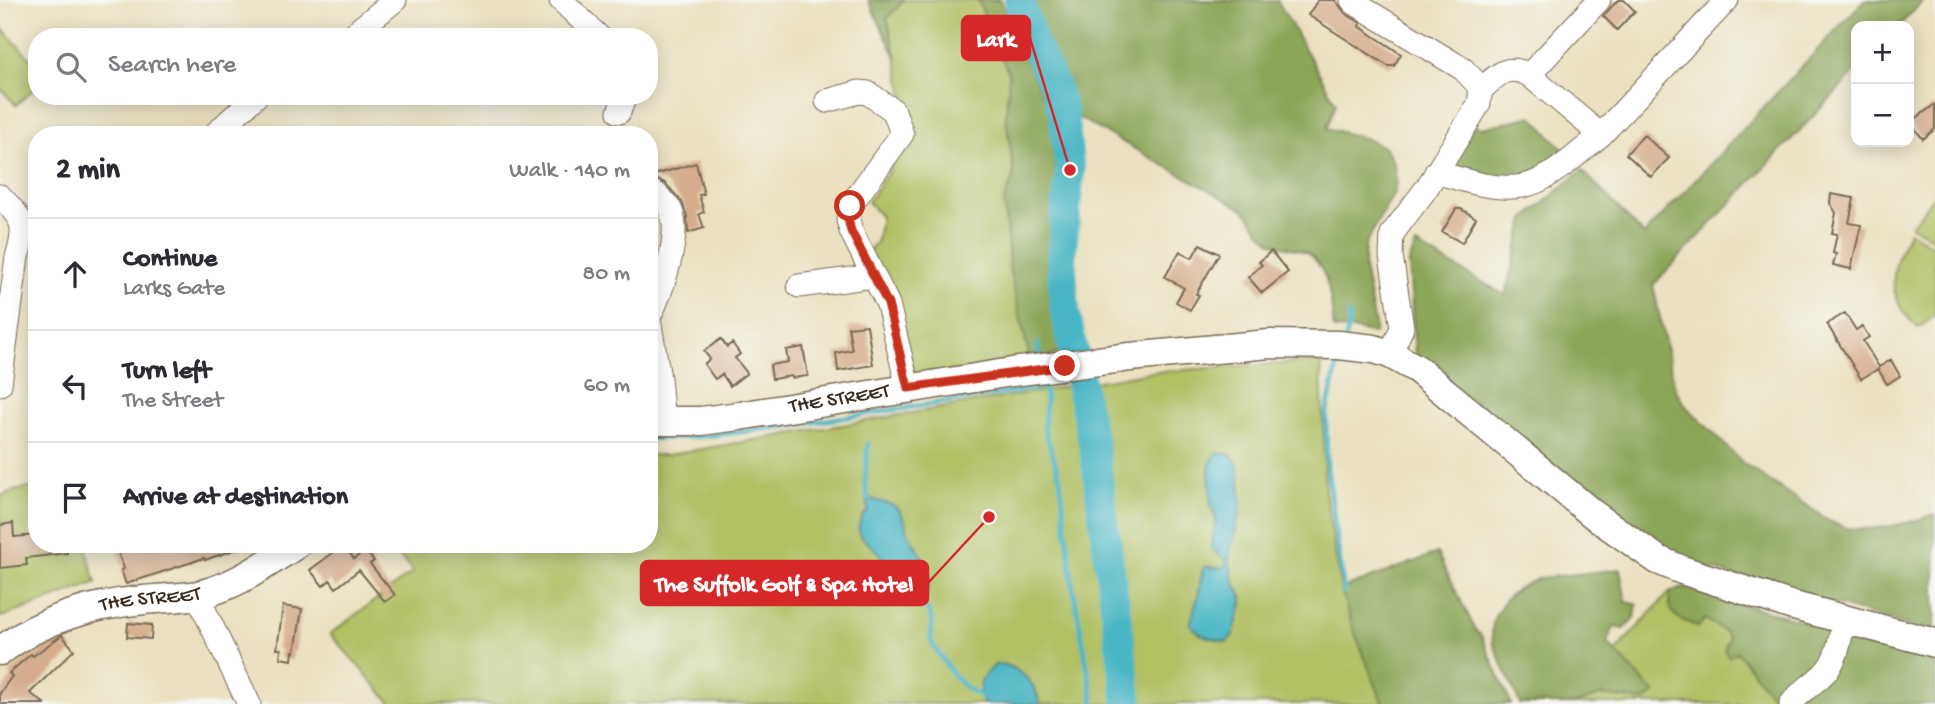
<!DOCTYPE html>
<html lang="en">
<head>
<meta charset="utf-8">
<style>
  body { margin:0; font-family:"Gochi Hand",sans-serif; background:#f2f2f3; color:#2b2b33 }
  .controls { position:absolute; right:21px; top:21px; display:grid; overflow:hidden; border-radius:14px; box-shadow:0 4px 18px #0003 }
  .controls button { width:63px; height:63px; display:grid; place-items:center; padding:0; border:0; border-bottom:2px solid #e1e1e2; background:#fff; color:#2b2b33; font:35px sans-serif }
  .stop { position:absolute; width:21px; height:21px; margin:-16px; border:5px solid #c8321e; border-radius:50%; background:#fff }
  .stop.end { background:#c8321e; border-color:#fff; box-shadow:0 2px 7px #0008 }
  .list { margin:0; padding:0; list-style:none }
  h2 { display:flex; justify-content:space-between; align-items:center; height:91px; margin:0; padding:0 28px; font-size:30px }
  h2 small { font-size:23px; font-weight:400; color:#7c7c81 }
  .list li { display:grid; grid-template-columns:46px 1fr auto; gap:21px; align-items:center; box-sizing:border-box; height:112px; padding:0 28px; border-top:2px solid #e1e1e2 }
  .list b { display:block; font-size:26px; white-space:nowrap }
  .list p { margin:0; font-size:23px; white-space:nowrap; color:#7c7c81 }
  .list em { font-size:23px; font-style:normal; color:#7c7c81 }
  .icon { flex:none; width:38px; height:38px; fill:none; stroke:currentColor; stroke-width:2; stroke-linecap:round; stroke-linejoin:round }
  .map { position:relative; flex:none; width:1935px; height:704px; overflow:hidden }
  .search { position:absolute; background:#fff; box-shadow:0 4px 18px #0003; left:28px; top:28px; width:630px; height:77px; display:flex; align-items:center; gap:18px; box-sizing:border-box; padding:0 24px; border-radius:28px; color:#7c7c81; font-size:26px }
  .panel { position:absolute; background:#fff; box-shadow:0 4px 18px #0003; left:28px; top:126px; width:630px; height:427px; border-radius:28px }
  .map>svg:first-child { display:block }
  .green { fill:#b0c063; stroke:#767540; stroke-width:2 }
  .forest { fill:#8ca659; stroke:#64683c; stroke-width:2 }
  .water { fill:#49b6c5; stroke:#427072; stroke-width:2 }
  .lines { fill:none; stroke-linecap:round; stroke-linejoin:round }
  .stream { stroke:#49b6c5; stroke-width:5 }
  .river { stroke:#49b6c5; stroke-width:30 }
  .building { fill:#d5ad8c }
  .minor-casing { stroke:#796a57; stroke-width:25 }
  .major-casing { stroke:#796a57; stroke-width:31 }
  .minor { stroke:#fff; stroke-width:23 }
  .major { stroke:#fff; stroke-width:28 }
  .route { stroke:#c8321e; stroke-width:9 }
  .labels { text-anchor:middle; dominant-baseline:central; stroke-width:5; stroke-linejoin:round; paint-order:stroke }
  .street-label { font-size:21px; fill:#3b2a1e; stroke:#f6f6f2 }
  .leader { fill:none; stroke:#d62828; stroke-width:2.5 }
  .callout-dot { fill:#d62828; stroke:#f6f6f2; stroke-width:2.5 }
  .callout { fill:#d62828; stroke:#d62828; stroke-width:2.5 }
  .callout-label { font-size:23px; text-anchor:middle; font-weight:bold; fill:#fff }
</style>
</head>
<body>
<div class="map">
<svg width="1935" height="704" viewBox="0 0 1935 704">
  <rect width="100%" height="100%" fill="#f6f6f2"/>
  <filter id="ink" filterUnits="userSpaceOnUse"><feTurbulence type="fractalNoise" baseFrequency=".0143" numOctaves="2"/><feDisplacementMap in="SourceGraphic" scale="14" xChannelSelector="R" yChannelSelector="G"/><feConvolveMatrix kernelMatrix="1 2 1 2 8 2 1 2 1" color-interpolation-filters="sRGB"/></filter>
  <filter id="wash" filterUnits="userSpaceOnUse"><feTurbulence type="fractalNoise" baseFrequency=".00686" numOctaves="4" result="noise"/><feDisplacementMap in="SourceGraphic" scale="28" xChannelSelector="R" yChannelSelector="G"/><feGaussianBlur stdDeviation="1.57" result="paint"/><feColorMatrix in="noise" values="0 0 0 0 0 0 0 0 0 0 0 0 0 0 0 0 0 1.4 0 .05"/><feComposite in="paint" operator="in"/></filter>
  <g filter="url(#wash)">
    <rect width="100%" height="100%" fill="#ebe1c0"/>
    <path class="green" d="M904,0h74l31,75 -3,42 8,58 -10,27 6,70 21,91 -116,13 -46,-126 8,-9 4,-24 -13,-15 18,-27 21,-39 -2,-36 -18,-82z
      M0,26l37,40v20l-21,19 -16,-17z
      M1935,195v45l-24,-14z
      M1909,231l26,16v69l-17,12c-35,-32 -27,-58 -9,-97z
      M1321,361l4,129 16,99 5,12 95,-39 69,142h-1118l-62,-70 83,-62 -23,-28h259v-89h18l484,-83z
      M26,488h11v56h48l11,39c-33,10 -63,25 -96,34v-120l7,-4z
      M1686,588l249,71v45h-368l104,-113z"/>
    <path class="forest" d="M868,0h36l-17,18 10,41z
      M978,0h23l15,40 27,56 7,22 4,27 3,58 -7,38v44l13,67 -32,11 -21,-91 -6,-70 10,-27 -8,-58 3,-42z
      M1023,0h254l59,103 -9,25 40,11 19,9 8,16 2,16 -2,13 -29,52 -1,23 11,57v9l-18,-4 -23,-1c-3,-24 -3,-66 -31,-78 -10,-4 -22,-3 -32,-9 -10,-6 -18,-24 -28,-33l-171,-95 -31,-79z
      M1864,0h60l-25,26h-43v45l-203,214 22,104 10,16 58,58 88,59c5,2 11,5 16,6 25,4 64,-5 88,-14v119l-265,-76 -255,-201 -6,-94 7,-17 89,50 20,-76 57,-49 62,65z
      M1532,116l42,45 -56,32 -69,-26 26,-42 6,3z
      M1437,553l39,78 5,4 30,69h-128l-32,-81 -10,-34z
      M1620,569l6,33 11,2 -2,13 -11,12 -10,-2 -4,8 -2,9 47,49 -11,8 -42,-6 -27,9h-55l-27,-61 -1,-13 2,-12 11,-18 13,-12 22,-10z
      M1686,588l249,71v45h-152l-11,-8 -35,-44 -9,5 -4,-7 5,-12 -4,-6 -20,-13 -7,8c-20,-10 -32,-9 -27,-36z"/>
    <path class="water" d="M1217,453l11,1 5,3 4,8 3,13 1,31 -12,47 4,23 9,18v7l-9,31 -7,7 -24,-7 -12,-10 8,-29 5,-28c7,-4 14,2 22,-1l1,-7 -12,-9 -3,-4 5,-27 -5,-14 -2,-38 4,-10z
      M867,494l2,4c9,4 19,4 27,9 9,7 9,20 14,29 6,14 18,24 20,39 1,10 -5,17 -5,27l-29,-6 -3,-3c-4,-12 -5,-28 -12,-38 -7,-10 -25,-15 -22,-30 2,-6 3,-10 9,-14z
      M1003,664c21,7 32,19 37,40h-56c-8,-18 -4,-27 11,-39z"/>
    <g class="lines">
      <path class="stream" d="M1346,337l2,-6 1,-16
        M1038,344v12
        M1340,353l-14,62 1,52 17,125
        M1043,383l3,16 -2,29 16,50 13,109 21,117
        M649,439l57,-3 75,-9 263,-40
        M868,443l-3,37 3,19
        M921,596l11,24 -1,22 3,5c16,22 25,44 53,50"/>
      <path class="river" d="M1019,0l15,44 21,43 8,27 7,56 -9,87 4,54 29,137 34,256"/>
    </g>
    <g id="blocks">
      <path class="building" d="M1318,0h17l11,14 15,9 -2,3 42,28 -7,12h-6l-80,-51z
        M1618,0h6l11,11 -18,19 -14,-14z
        M1935,104v25l-12,10 -13,-16z
        M1644,135l25,23 -18,19 -25,-23z
        M696,163l8,31 -5,1 5,17 -5,2 5,14 -16,5 -1,-17 -5,-14 -17,-19 -10,-4 -1,-4z
        M1831,194l23,4 -5,25 12,2 -10,44 -18,-4 3,-11 -3,-1 4,-19 -5,-1 4,-20 -6,-10z
        M1456,209h5l15,9 -14,25 -20,-11z
        M1200,244l19,10 -23,40 3,1 -9,15 -14,-8 8,-14 -19,-11 15,-26 12,7z
        M1271,251l17,21 -26,21 -14,-16 14,-12 -3,-3z
        M1845,313l11,17 6,-4 7,11 -6,4 16,26 12,-7 9,16 -13,8 -9,-15 -17,10 -34,-55z
        M867,325l6,40 -35,6 -2,-18 16,-3 -4,-23z
        M721,339l6,8 5,-4 8,11 -5,4 12,15 -17,13 -8,-12 -7,5 -11,-15 6,-5 -6,-8z
        M803,347l5,29 -16,2 -1,-2 -19,3 -2,-14 18,-3 -2,-12z
        M13,523l1,14 23,-2v9h30v9l-41,5 1,7 -27,3v-43z
        M115,544h130v2l-40,14 -1,-2 -78,26 -5,-14 3,-1z
        M343,545l11,14 11,-9 9,11 -4,3 25,31 -10,7 -26,-32 -23,18 -6,-8 -7,6 -13,-16z
        M283,606l19,3 -7,43 -2,-1 -1,9 -12,-2 1,-9h-4z
        M128,623l24,2 -1,14 -24,-2z
        M62,635l12,15 -44,43 15,11h-45v-11l12,-17 -3,-3 22,-19 2,2z"/>
    </g>
  </g>
  <g filter="url(#ink)">
    <use href="#blocks" fill-opacity="0" stroke="#796a57" stroke-width="2"/>
    <g class="lines">
      <defs>
        <path id="minor" d="M561,0l38,37
          M1352,0l4,4 107,65 18,19 -2,16 -53,85 -34,45 -1,22 11,72 -12,26
          M350,37l45,-37
          M1529,75l70,-75
          M1481,90c16,-15 26,-27 48,-15l72,60 126,-135
          M827,101l32,-9 9,1 26,18 8,23 -52,72 -2,14 3,11 37,73 20,84
          M619,112l6,-16
          M214,135l42,-39
          M1436,172c27,8 59,19 87,14 27,-5 56,-34 78,-51
          M649,195l6,-2c5,5 12,10 15,16 13,24 -9,85 -21,108
          M0,196c23,24 27,28 17,61l-17,127
          M799,286l75,-10
          M649,319l10,59 4,44
          M197,595l52,109
          M1791,704c10,-15 30,-23 39,-38 9,-14 11,-32 14,-48"/>
        <g id="major">
          <path id="s1" d="M649,421h52l38,-5 273,-44 118,-15 139,-13 70,1 35,4 16,5 27,15 177,146 64,45 24,10 108,35 145,38"/>
          <path id="s2" d="M0,651c44,-33 91,-46 144,-51 18,-2 36,-2 54,-5 37,-8 68,-31 99,-51"/>
        </g>
      </defs>
      <use href="#minor" class="minor-casing"/>
      <use href="#major" class="major-casing"/>
      <use href="#minor" class="minor"/>
      <use href="#major" class="major"/>
    </g>
  </g>
  <g class="lines" filter="url(#ink)">
    <path class="route" d="M850,206l-2,13 3,12 37,73 20,84 157,-22"/>
  </g>
  <g class="labels">
    <g class="street-label">
      <text stroke="none"><textPath href="#s1" startOffset="192">THE STREET</textPath></text>
      <text stroke="none"><textPath href="#s2" startOffset="161">THE STREET</textPath></text>
    </g>
  </g>
  <path class="leader" d="M1070 170L1030 38M989 517L928 583"/>
  <g class="callout-dot">
    <circle cx="1070" cy="170" r="7"/>
    <circle cx="989" cy="517" r="7"/>
  </g>
  <g class="callout">
    <rect x="962" y="16" width="68" height="44" rx="7"/>
    <rect x="641" y="561" width="287" height="44" rx="7"/>
  </g>
  <g class="callout-label">
    <text x="996" y="46">Lark</text>
    <text x="784" y="591">The Suffolk Golf &amp; Spa Hotel</text>
  </g>
</svg>
<div class="controls">
<button>+</button>
<button>−</button>
</div>
<div class="stop" style="left:850px;top:206px"></div>
<div class="stop end" style="left:1065px;top:366px"></div>
<div class="search"><svg class="icon" aria-label="search" viewBox="0 0 24 24"><circle cx="10" cy="10" r="6"/><path d="M15 15l6 6"/></svg>Search here</div>
<section class="panel">
<h2>2 min<small>Walk · 140 m</small></h2>
<ul class="list">
<li><svg class="icon" aria-label="ahead" viewBox="0 0 24 24"><path d="M12 20V5M6 11l6-6 6 6"/></svg><div><b>Continue</b><p>Larks Gate</p></div><em>80 m</em></li>
<li><svg class="icon" aria-label="left" viewBox="0 0 24 24"><path d="M17 20v-9H6M10 6l-5 5 5 5"/></svg><div><b>Turn left</b><p>The Street</p></div><em>60 m</em></li>
<li><svg class="icon" aria-label="arrive" viewBox="0 0 24 24"><path d="M6 21V4h12l-3 4 3 4H6"/></svg><div><b>Arrive at destination</b></div></li>
</ul>
</section>
</div>
</body>
</html>
